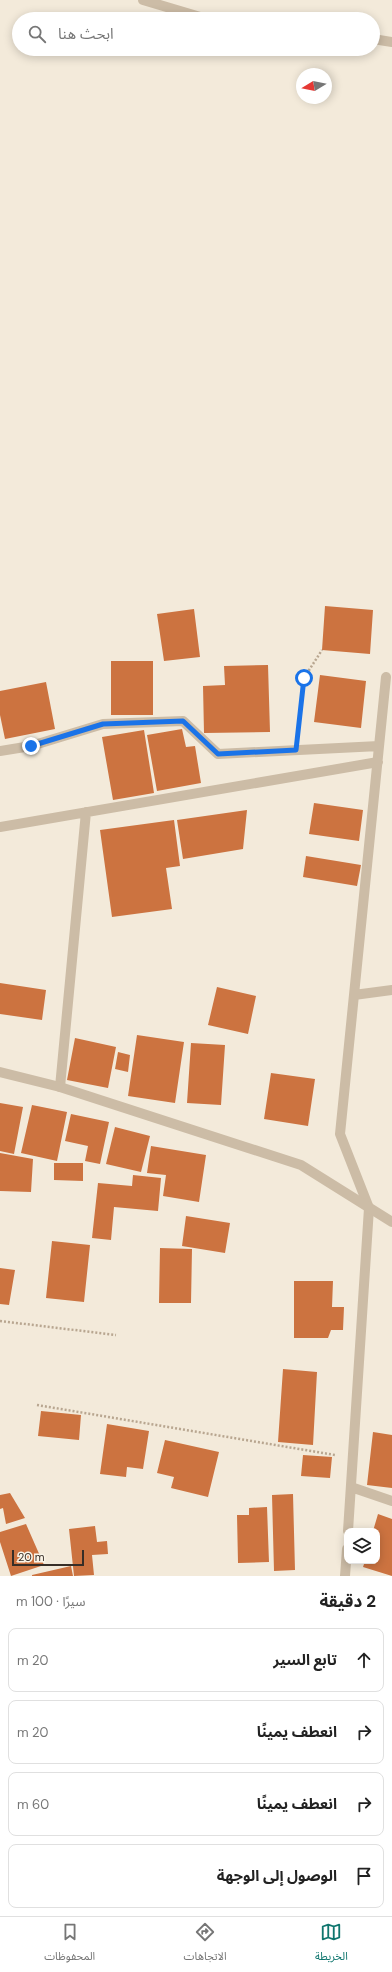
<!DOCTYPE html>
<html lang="ar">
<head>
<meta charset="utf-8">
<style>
  body { margin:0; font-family:"DM Sans","Noto Sans Arabic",sans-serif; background:#f6f6f6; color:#222; direction:rtl }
  .controls { position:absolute; right:12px; bottom:12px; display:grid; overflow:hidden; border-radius:8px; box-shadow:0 2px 10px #0003 }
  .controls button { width:36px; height:36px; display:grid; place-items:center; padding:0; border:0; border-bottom:1px solid #e0e0e0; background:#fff; color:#222; font:20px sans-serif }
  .compass { position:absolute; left:296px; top:68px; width:36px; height:36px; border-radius:50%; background:#fff; box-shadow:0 2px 10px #0003; rotate:260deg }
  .scale { position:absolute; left:12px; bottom:10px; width:72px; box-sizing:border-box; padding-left:4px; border:2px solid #372e27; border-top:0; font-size:11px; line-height:14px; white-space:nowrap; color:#372e27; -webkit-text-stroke:3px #faf4e7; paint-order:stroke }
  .stop { position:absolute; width:12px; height:12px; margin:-9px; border:3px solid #1a73e8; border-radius:50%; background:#fff }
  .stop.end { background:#1a73e8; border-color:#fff; box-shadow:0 1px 4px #0008 }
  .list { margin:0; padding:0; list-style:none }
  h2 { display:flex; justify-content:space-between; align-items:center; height:52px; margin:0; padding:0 16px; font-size:17px }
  h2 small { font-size:13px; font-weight:400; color:#767676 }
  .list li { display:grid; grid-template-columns:26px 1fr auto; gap:12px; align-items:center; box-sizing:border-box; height:64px; margin:0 8px 8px; padding:0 8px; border:1px solid #e0e0e0; border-radius:8px }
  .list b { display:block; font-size:15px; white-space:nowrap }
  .list em { font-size:13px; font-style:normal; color:#767676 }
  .icon { flex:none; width:22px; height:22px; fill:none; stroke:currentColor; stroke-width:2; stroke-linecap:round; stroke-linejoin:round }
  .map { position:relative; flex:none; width:392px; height:1576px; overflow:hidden; direction:ltr }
  .search { position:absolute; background:#fff; box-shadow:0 2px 10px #0003; left:12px; right:12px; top:12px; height:44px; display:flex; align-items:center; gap:10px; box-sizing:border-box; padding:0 14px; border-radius:22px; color:#767676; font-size:15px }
  .sheet { height:340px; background:#fff }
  nav { display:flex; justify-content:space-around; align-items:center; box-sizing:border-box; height:56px; border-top:1px solid #e0e0e0; background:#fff; font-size:11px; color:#767676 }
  nav a { display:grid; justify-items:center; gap:2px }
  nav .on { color:#0f766e }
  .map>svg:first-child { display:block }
  .building { fill:#cc7340 }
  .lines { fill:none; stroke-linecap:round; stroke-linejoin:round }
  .path { stroke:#b8a690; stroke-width:2.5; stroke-dasharray:2 2; stroke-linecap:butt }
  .minor { stroke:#ccbca6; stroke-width:10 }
  .tertiary { stroke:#ccbca6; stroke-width:10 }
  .route { stroke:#1a73e8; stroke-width:5 }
</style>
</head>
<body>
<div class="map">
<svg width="392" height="1576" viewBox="0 0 392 1576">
  <rect width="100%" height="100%" fill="#f3eada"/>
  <path class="building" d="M325,606l48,4 -3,44 -48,-4z
    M194,609l6,48 -36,4 -7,-47z
    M111,661h42v54h-42z
    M268,665l2,67 -66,1 -1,-47 22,-1 -1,-19z
    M320,675l46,6 -5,47 -47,-6z
    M46,682l9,47 -50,10 -5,-24v-24z
    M182,729l4,18 9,-1 6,37 -44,8 -10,-56z
    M144,730l10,63 -41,7 -11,-63z
    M314,803l49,7 -4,31 -50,-7z
    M247,810l-4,39 -60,10 -6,-39z
    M174,820l6,46 -14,2 6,41 -60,8 -12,-87z
    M306,856l55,9 -4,21 -54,-9z
    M0,983l46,7 -4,30 -42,-6z
    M217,987l39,9 -8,38 -40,-9z
    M137,1035l47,7 -9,61 -47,-7z
    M75,1038l41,9 -8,41 -41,-8z
    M191,1043l34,2 -4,60 -34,-2z
    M118,1052l12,3 -2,17 -13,-3z
    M271,1073l44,6 -7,47 -44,-7z
    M0,1103l23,4 -9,47 -14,-3z
    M32,1105l35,7 -10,49 -36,-8z
    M71,1114l38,8 -9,42 -15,-3 3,-15 -23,-5z
    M115,1127l35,9 -9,36 -35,-8z
    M151,1146l55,9 -7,47 -36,-6 3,-21 -19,-2z
    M0,1153l33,6 -2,33 -31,-1z
    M54,1163h29v18l-29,-1z
    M133,1175l28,3 -3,33 -44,-4 -3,33 -19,-2 6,-55 34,3z
    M186,1216l44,7 -5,30 -43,-7z
    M52,1241l38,4 -6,57 -38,-4z
    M160,1248l32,1 -1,54h-32z
    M0,1268l15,2 -6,35 -9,-1z
    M294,1281h39l-1,26h12l-1,23h-12l-3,8h-34z
    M283,1369l34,3 -4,73 -35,-3z
    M41,1411l40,4 -2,25 -41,-4z
    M107,1424l42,7 -6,38 -16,-2 -1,10 -26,-3z
    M373,1432l19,3v53l-25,-3z
    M165,1440l54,12 -11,45 -37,-9 3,-11 -17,-4z
    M303,1455l29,2 -2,21 -29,-2z
    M10,1493l15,25 -19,6 -3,-16 -3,1v-14z
    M293,1494l2,76 -21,1 -2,-76z
    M267,1507l2,55 -31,1 -1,-48h12v-7z
    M378,1514l14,5v57l-29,-9 2,-6h12v-30h-4z
    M26,1524l18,41 -33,11 -11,-34v-10z
    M95,1526l2,16 10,-1 1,13 -16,1 2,20 -20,1 -5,-47z
    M71,1566l2,10h-41v-1z"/>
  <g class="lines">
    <path class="path" d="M298,733l6,-55 18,-28
      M0,1321l116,14
      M37,1405l298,50"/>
    <path class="minor" d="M0,751l31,-5 72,-22 80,-3 35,33 161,-8
      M0,827l378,-65
      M354,995l38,-5
      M60,1087l26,-275
      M351,1487l41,14
      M348,1531l21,-323 -29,-74 46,-457
      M345,1576l2,-27"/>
    <path class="tertiary" d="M143,0l64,19
      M373,39l19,3
      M0,1072l60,15 241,78 91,57"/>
  </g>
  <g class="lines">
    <path class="route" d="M31,746l72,-22 80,-3 35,33 78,-4 8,-72"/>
  </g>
</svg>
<div class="controls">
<button><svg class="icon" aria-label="layers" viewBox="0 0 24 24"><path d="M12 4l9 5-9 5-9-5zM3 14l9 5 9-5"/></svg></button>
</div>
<svg class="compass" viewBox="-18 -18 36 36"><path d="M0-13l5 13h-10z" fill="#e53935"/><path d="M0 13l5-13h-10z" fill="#767676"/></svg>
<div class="scale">20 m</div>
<div class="stop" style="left:304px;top:678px"></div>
<div class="stop end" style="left:31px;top:746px"></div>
<div class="search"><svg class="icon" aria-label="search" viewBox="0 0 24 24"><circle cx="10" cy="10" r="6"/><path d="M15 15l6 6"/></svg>ابحث هنا</div>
</div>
<section class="sheet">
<h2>2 دقيقة<small>سيرًا · 100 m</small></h2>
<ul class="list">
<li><svg class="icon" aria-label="ahead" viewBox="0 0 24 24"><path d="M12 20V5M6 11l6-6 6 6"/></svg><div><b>تابع السير</b></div><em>20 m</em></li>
<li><svg class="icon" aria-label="right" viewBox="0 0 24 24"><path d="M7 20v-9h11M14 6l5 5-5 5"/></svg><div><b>انعطف يمينًا</b></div><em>20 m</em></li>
<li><svg class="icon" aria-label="right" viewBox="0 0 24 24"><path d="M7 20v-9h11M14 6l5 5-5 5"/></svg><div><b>انعطف يمينًا</b></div><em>60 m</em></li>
<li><svg class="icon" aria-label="arrive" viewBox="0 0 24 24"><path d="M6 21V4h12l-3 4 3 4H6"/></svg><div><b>الوصول إلى الوجهة</b></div></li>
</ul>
</section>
<nav>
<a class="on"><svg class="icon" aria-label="map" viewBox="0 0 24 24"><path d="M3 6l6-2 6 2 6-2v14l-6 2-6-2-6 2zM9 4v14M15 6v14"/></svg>الخريطة</a>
<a><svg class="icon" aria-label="directions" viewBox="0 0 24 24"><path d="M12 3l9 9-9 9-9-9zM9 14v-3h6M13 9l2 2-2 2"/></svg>الاتجاهات</a>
<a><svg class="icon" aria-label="saved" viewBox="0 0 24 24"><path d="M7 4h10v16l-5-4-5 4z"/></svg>المحفوظات</a>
</nav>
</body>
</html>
